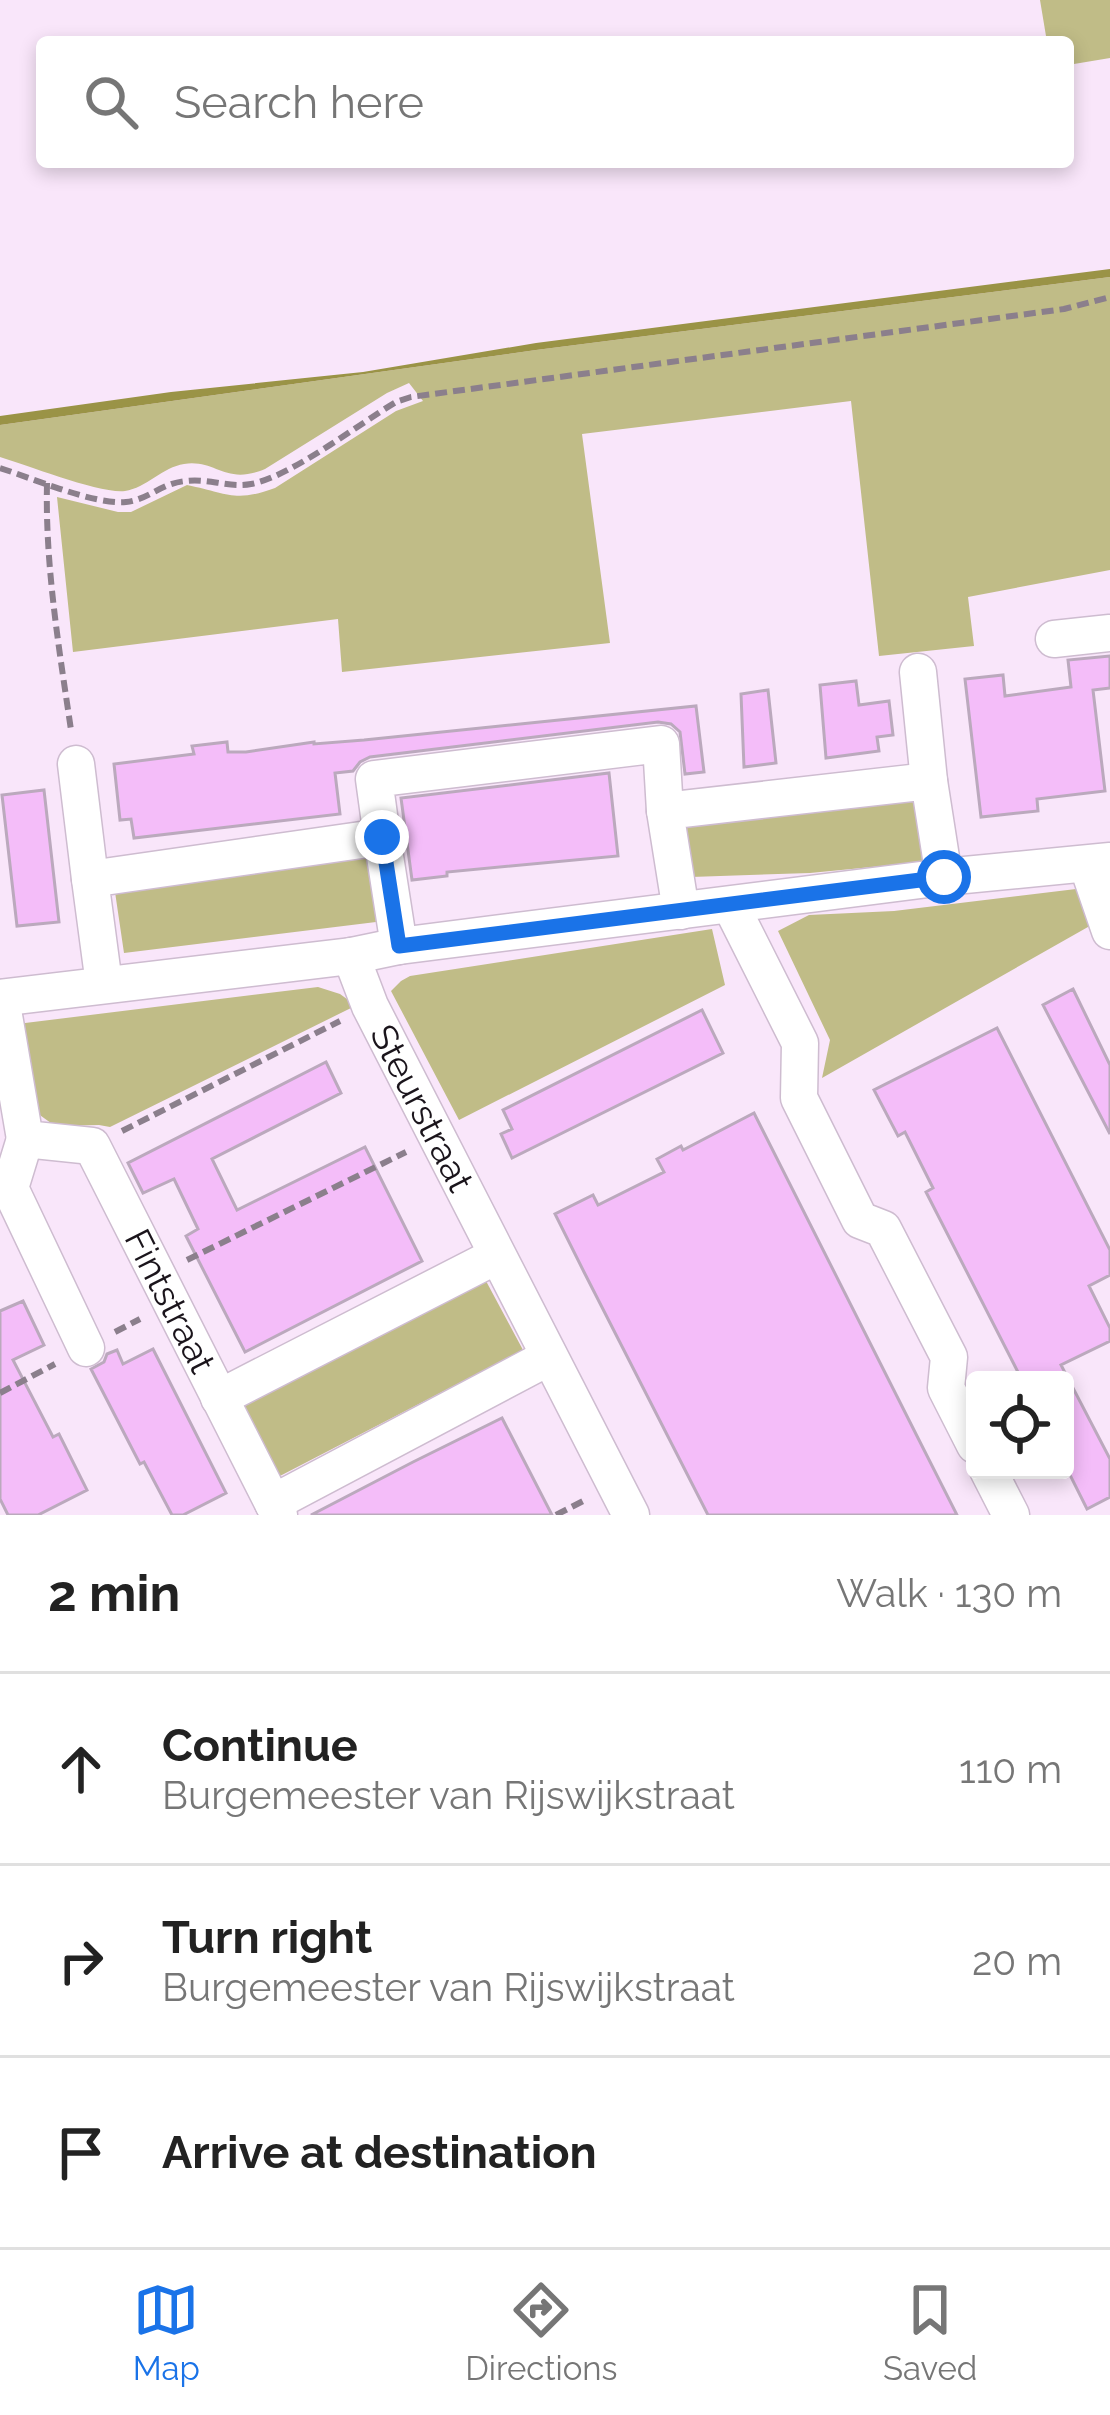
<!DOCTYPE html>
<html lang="en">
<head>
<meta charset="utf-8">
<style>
  body { margin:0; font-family:Raleway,sans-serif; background:#f2f2f2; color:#222 }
  .controls { position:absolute; right:36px; bottom:36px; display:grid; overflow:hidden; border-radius:12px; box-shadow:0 6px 18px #0003 }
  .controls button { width:108px; height:108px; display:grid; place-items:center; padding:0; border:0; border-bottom:3px solid #e0e0e0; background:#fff; color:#222; font:60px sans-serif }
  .stop { position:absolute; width:36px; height:36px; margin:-27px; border:9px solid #1a73e8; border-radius:50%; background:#fff }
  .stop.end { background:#1a73e8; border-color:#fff; box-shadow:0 3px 12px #0008 }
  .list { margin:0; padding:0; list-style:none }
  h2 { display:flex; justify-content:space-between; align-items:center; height:156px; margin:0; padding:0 48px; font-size:51px }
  h2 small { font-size:39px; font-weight:400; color:#767676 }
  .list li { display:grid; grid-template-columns:78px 1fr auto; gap:36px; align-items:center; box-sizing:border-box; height:192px; padding:0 48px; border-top:3px solid #e0e0e0 }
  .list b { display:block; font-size:45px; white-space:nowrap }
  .list p { margin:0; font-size:39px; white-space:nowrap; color:#767676 }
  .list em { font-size:39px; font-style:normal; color:#767676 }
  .icon { flex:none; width:66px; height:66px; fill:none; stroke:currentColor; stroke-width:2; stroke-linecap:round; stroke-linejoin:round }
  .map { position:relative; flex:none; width:1110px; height:1515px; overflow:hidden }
  .search { position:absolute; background:#fff; box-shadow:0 6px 18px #0003; left:36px; right:36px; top:36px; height:132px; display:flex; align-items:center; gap:30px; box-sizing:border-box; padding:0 42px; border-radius:12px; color:#767676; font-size:45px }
  .sheet { height:732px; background:#fff }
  nav { display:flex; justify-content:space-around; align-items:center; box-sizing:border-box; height:168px; border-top:3px solid #e0e0e0; background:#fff; font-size:33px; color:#767676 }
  nav a { display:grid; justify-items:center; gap:6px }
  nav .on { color:#1a73e8 }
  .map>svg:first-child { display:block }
  .green { fill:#c0bc87 }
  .water { fill:#9a9346 }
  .building { fill:#f4bdf9; stroke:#bba9bd; stroke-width:3 }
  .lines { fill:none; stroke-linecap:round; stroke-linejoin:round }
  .street-casing { stroke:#cebcd0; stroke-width:39 }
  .path { stroke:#8b7f8c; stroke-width:6; stroke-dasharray:12 6; stroke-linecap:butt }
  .street { stroke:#fff; stroke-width:36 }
  .route { stroke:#1a73e8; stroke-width:15 }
  .labels { text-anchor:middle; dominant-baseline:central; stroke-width:9; stroke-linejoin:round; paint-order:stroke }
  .street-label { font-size:36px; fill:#1a141b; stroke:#fff }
</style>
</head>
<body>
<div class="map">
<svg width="1110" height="1515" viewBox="0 0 1110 1515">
  <rect width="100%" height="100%" fill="#f9e6fa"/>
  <path class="green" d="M1040,0h70v58l-42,7v-23h-21z
    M1110,277v293l-142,27 6,49 -95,10 -28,-255 -269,33 28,209 -268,29 -4,-53 -265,33 -16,-155 61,15h13l56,-27c40,8 48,18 88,3l121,-77 27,-10 -14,-18 -22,10 -122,76c-40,17 -49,-10 -81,-5 -21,3 -38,24 -59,27 -25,3 -98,-26 -125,-34v-32l536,-75z
    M918,801l6,61 -114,11 -119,4 -7,-51z
    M369,857l7,65 -252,31 -9,-61z
    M1076,889l19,34 -273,155 8,-38 -52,-109 31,-16 85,-4z
    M712,929l13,56 -266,135 -68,-129 10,-10 9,-5z
    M318,987l22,7 11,8v6l-241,119 -11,-2 -44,1 -18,-13 -20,-89z
    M486,1281l37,69 -245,127 -37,-69z"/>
  <path class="water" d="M1110,269v8l-574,73 -536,75v-9l171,-24 192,-20 173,-29z"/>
  <path class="building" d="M1110,656v32l-17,2 12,101 -68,8 1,12 -57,6 -16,-138 38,-4 2,21 66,-9 -3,-27z
    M856,681l3,24 30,-4 4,34 -16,2 2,14 -53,7 -6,-73z
    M768,690l8,73 -32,4 -3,-73z
    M696,706l8,66 -19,2 -5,-42 -9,-8 -13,-2 -288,35 -10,5 -7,9 -18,2 5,41 -206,24 -3,-19 -11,1 -6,-56 80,-10 -2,-8 35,-4 1,10h18l68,-10v2l50,-4z
    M609,773l9,83 -171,16v4l-35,4 -11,-82z
    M44,790l15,132 -42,4 -15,-131z
    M1073,989l37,76v69l-67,-129z
    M702,1010l21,43 -211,105 -11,-24 11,-5 -9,-19z
    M997,1028l113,222v25l-21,11 21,42v13l-49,24 49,94v38l-23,12 -22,-44v-85h-43l-96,-188 7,-4 -28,-56 -7,4 -24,-46z
    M326,1062l15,31 -129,66 25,51 128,-63 57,114 -177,91 -59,-116 12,-7 -24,-50 -31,14 -15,-30z
    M754,1113l165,327 38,75h-249l-124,-243 -29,-58 38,-19 5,10 66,-33 -7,-13 24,-13 2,4z
    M23,1301l21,44 -31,15 40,77 6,-3 28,56 -49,25h-30l-8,-16v-188z
    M153,1349l73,144 -43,22h-11l-28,-53 -4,2 -49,-95 13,-7 3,-8 10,-4 6,14z
    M502,1418l50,97h-241l102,-53z"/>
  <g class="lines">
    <defs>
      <g id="street">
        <path d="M1054,639l56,-6"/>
        <path d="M918,672l11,109"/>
        <path d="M76,764l14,115"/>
        <path d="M382,837l-8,-58 287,-35 4,67"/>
        <path d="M1087,864l23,67"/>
        <path d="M731,906l69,137 -1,55 61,122 23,9 66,128 -3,31 29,57"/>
        <path d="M681,911l-16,-100 264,-30 15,96"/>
        <path id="s1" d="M351,956l19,50 261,509"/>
        <path d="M104,984l-14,-105 292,-42 17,109"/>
        <path d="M0,998l351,-42 48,-10 545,-69 166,-16"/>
        <path id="s2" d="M1,998l24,141 67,7 187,369"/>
        <path d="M25,1139l-15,49 76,160"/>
        <path d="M219,1398l277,-142"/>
        <path d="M988,1470l23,45"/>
        <path d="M273,1503l276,-146"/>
      </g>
    </defs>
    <use href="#street" class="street-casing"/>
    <path class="path" d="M0,468c32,10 94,37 126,34 22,-2 35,-19 60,-21 22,-3 43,7 65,3 39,-7 108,-60 145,-82l15,-5 653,-88 46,-12
      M47,483c-2,82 12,165 24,247
      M122,1131l218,-110
      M187,1260l219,-108
      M115,1332l25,-13
      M0,1393l55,-29
      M556,1515l29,-15"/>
    <use href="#street" class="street"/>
  </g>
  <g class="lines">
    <path class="route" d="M382,837l17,109 545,-69"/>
  </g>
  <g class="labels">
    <g class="street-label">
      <text stroke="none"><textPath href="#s1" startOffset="168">Steurstraat</textPath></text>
      <text stroke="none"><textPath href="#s2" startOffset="384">Fintstraat</textPath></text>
    </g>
  </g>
</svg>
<div class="controls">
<button><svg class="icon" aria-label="locate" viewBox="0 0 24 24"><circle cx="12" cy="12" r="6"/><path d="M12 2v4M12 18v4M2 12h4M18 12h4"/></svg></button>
</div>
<div class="stop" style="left:944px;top:877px"></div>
<div class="stop end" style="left:382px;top:837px"></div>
<div class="search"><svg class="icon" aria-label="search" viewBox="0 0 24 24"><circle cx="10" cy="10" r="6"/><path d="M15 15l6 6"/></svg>Search here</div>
</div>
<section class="sheet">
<h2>2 min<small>Walk · 130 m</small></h2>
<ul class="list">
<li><svg class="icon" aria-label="ahead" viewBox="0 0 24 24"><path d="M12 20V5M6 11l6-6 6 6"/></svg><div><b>Continue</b><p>Burgemeester van Rijswijkstraat</p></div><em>110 m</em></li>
<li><svg class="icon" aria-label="right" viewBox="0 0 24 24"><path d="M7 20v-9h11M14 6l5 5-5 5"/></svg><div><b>Turn right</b><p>Burgemeester van Rijswijkstraat</p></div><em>20 m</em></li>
<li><svg class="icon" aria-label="arrive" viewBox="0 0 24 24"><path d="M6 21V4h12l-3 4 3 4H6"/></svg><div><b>Arrive at destination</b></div></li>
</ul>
</section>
<nav>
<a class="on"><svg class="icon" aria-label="map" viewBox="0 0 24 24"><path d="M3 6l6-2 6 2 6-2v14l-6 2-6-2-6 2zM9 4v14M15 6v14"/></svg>Map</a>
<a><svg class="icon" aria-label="directions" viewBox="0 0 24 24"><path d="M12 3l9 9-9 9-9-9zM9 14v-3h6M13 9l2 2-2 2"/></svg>Directions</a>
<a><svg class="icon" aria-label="saved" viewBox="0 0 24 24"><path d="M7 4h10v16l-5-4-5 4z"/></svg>Saved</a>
</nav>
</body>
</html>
